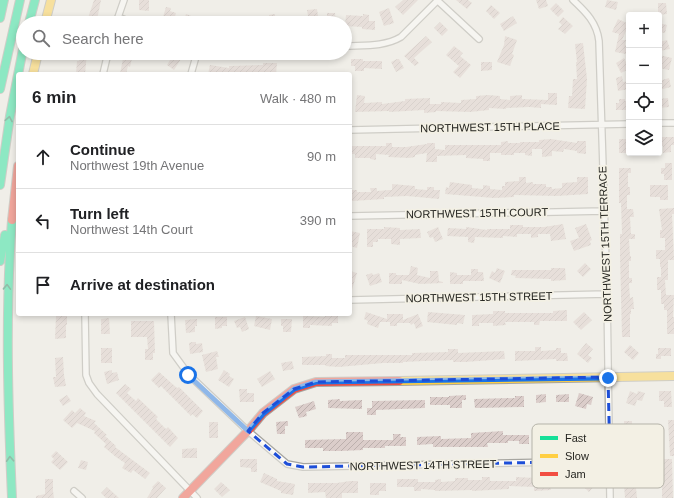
<!DOCTYPE html>
<html lang="en">
<head>
<meta charset="utf-8">
<style>
  body { margin:0; font-family:Helvetica,sans-serif; background:#f6f6f6; color:#202124 }
  .controls { position:absolute; right:12px; top:12px; display:grid; overflow:hidden; border-radius:4px; box-shadow:0 2px 6px #0003 }
  .controls button { width:36px; height:36px; display:grid; place-items:center; padding:0; border:0; border-bottom:1px solid #e0e0e0; background:#fff; color:#202124; font:20px sans-serif }
  .stop { position:absolute; width:12px; height:12px; margin:-9px; border:3px solid #1a73e8; border-radius:50%; background:#fff }
  .stop.end { background:#1a73e8; border-color:#fff; box-shadow:0 1px 4px #0008 }
  .list { margin:0; padding:0; list-style:none }
  h2 { display:flex; justify-content:space-between; align-items:center; height:52px; margin:0; padding:0 16px; font-size:17px }
  h2 small { font-size:13px; font-weight:400; color:#757577 }
  .list li { display:grid; grid-template-columns:26px 1fr auto; gap:12px; align-items:center; box-sizing:border-box; height:64px; padding:0 16px; border-top:1px solid #e0e0e0 }
  .list b { display:block; font-size:15px; white-space:nowrap }
  .list p { margin:0; font-size:13px; white-space:nowrap; color:#757577 }
  .list em { font-size:13px; font-style:normal; color:#757577 }
  .icon { flex:none; width:22px; height:22px; fill:none; stroke:currentColor; stroke-width:2; stroke-linecap:round; stroke-linejoin:round }
  .map { position:relative; flex:none; width:674px; height:498px; overflow:hidden }
  .search { position:absolute; background:#fff; box-shadow:0 2px 6px #0003; left:16px; top:16px; width:336px; height:44px; display:flex; align-items:center; gap:10px; box-sizing:border-box; padding:0 14px; border-radius:22px; color:#757577; font-size:15px }
  .panel { position:absolute; background:#fff; box-shadow:0 2px 6px #0003; left:16px; top:72px; width:336px; height:244px; border-radius:4px }
  .map>svg:first-child { display:block }
  .building { fill:url(#building-hatch) }
  .lines { fill:none; stroke-linecap:round; stroke-linejoin:round }
  .street-casing { stroke:#a6a5a0; stroke-width:8 }
  .fast-casing { stroke:#a6a5a0; stroke-width:10 }
  .slow-casing { stroke:#a6a5a0; stroke-width:10 }
  .jam-casing { stroke:#a6a5a0; stroke-width:10 }
  .street { stroke:#fdfcfc; stroke-width:5.5 }
  .fast { stroke:#16e098; stroke-width:8 }
  .slow { stroke:#ffcf43; stroke-width:8 }
  .jam { stroke:#f24e42; stroke-width:8 }
  .oneway { stroke:#1e825c }
  .route { stroke:#1a73e8; stroke-width:5 }
  .marked { fill:none; stroke:#1d4ed8; stroke-width:3; stroke-dasharray:8 5; stroke-linejoin:round }
  .labels { text-anchor:middle; dominant-baseline:central; stroke-width:3.5; stroke-linejoin:round; paint-order:stroke }
  .street-label { font-size:11px; fill:#252520; stroke:#f3f0e4 }
  .key { fill:#f3f0e4; stroke:#b5b3a9; stroke-width:1 }
  .key-label { font-size:11px; fill:#252520 }
</style>
</head>
<body>
<div class="map">
<svg width="674" height="498" viewBox="0 0 674 498">
  <defs>
    <pattern id="building-hatch" width="6" height="6" patternUnits="userSpaceOnUse"><rect width="6" height="6" fill="#dbcdca"/><path d="M-1 1l2-2M0 6l6-6M5 7l2-2" fill="none" stroke="#bcb0ad"/></pattern>
  </defs>
  <rect width="100%" height="100%" fill="#f0eee8"/>
  <path class="building" d="M94,0h7l-4,20 -9,-2z
    M139,0h10v11l-10,-1z
    M403,0h15l-15,15 -8,-8z
    M456,0h12l4,3 -5,6z
    M536,0h10l2,6 -9,3z
    M607,0l11,2 -2,8 -11,-3z
    M556,3l8,8 -6,6 -8,-8z
    M658,3h8l1,11 -9,1z
    M491,5l9,8 -6,6 -8,-8z
    M166,7l5,1 -1,3 6,2 -2,7 -11,-3z
    M389,8l5,15 -10,3 -5,-14z
    M317,9l2,14h-29v-7h18l-1,-6z
    M327,13h8l1,10h-9z
    M186,14l8,3 -2,6h-9z
    M275,14v9h-6v-8z
    M363,14l6,1v6h6v9l-13,-1v-2l-17,-1 1,-11 17,1z
    M513,16l4,7 -13,8 -4,-7z
    M563,17l10,9 -8,8 -7,-5 4,-4 -3,-3z
    M216,18l15,1v4h-15z
    M618,19l11,5 -7,16h4l-1,5 3,1 -2,8 -11,-2 4,-18 -7,-2z
    M440,22l8,8 -6,6 -8,-8z
    M659,23l8,2 -2,8 -6,-1z
    M426,36l6,6 -18,16 5,5 -4,3 -11,-10z
    M505,36l12,4 -5,14 2,1 -4,11 -13,-4 7,-17z
    M667,40l3,9 -11,2v-9z
    M583,43l4,36 -2,30 -17,-1 1,-12h3l1,-17h4l-1,-17h1l-2,-18z
    M454,46l9,7 -3,3 11,9 -11,13 -7,-6 6,-6 -13,-11z
    M81,53h6l-2,21h-9l1,-13h2z
    M124,53l9,1 -3,13 -2,-1 -2,8h-6z
    M170,53l11,6 -7,11 -7,-5 3,-5 -3,-2z
    M659,55l13,3 -3,12 -10,-2z
    M624,58l5,11 -8,4 -5,-10z
    M351,59h12v2h19v8l-18,-1v3h-9v-5h-4z
    M397,59h2l5,9 -8,4 -5,-10z
    M481,62h11v8l-11,1z
    M263,63h14l-1,11h-68l2,-9 19,3v-2l34,-1z
    M622,76l1,6 5,-1 1,8 -11,2 -2,-13z
    M669,78l2,9 -12,3v-9z
    M548,93h9v12l-16,-1v4l-12,-1 -23,1v1l-17,-1v2l-19,2 -34,-1v1l-12,1v-3l-35,2v-1l-34,1 2,-17 8,1 -1,7 18,-1v2l23,-3v-2l25,-1v6h11v-2l20,1v-3l15,-1v-3l12,-1 12,1v3l10,1v-4l12,-1v4l26,1z
    M668,98l1,9 -10,1v-9z
    M619,99h6v2h4v9h-13v-7h3z
    M659,137h15v8h-3v7l-8,1v-7h-4z
    M551,139l26,4v-2h9v13l-9,-1v-2l-13,-2 -1,3 -11,-1v5l-10,1v-8h-10v7l-7,-1v-2h-11v2h-13v-2h-11v8h-7v-2l-17,-1v-3l-29,1v6h-11l1,-9 -12,2v2l-6,1 -21,-1 1,-2 -13,-1v6l-6,-1v-1h-15v-4h-5v-8h36v-3h6v4h14l21,-3v-1h8v6l10,1v-5h56v-3l7,-1v2h12v-1h19v-2z
    M619,139h9v14h-9z
    M665,163h7v17h-8v-6h-3v-6h4z
    M619,168h12v5h-3v14h2v8h-3v14h6l1,8h-4l1,17h4v5h-6l1,17h1v5h-2v17h3v5h-3l1,15 3,-1 1,12h-3v5h-1v23h-8l-2,-81v-22h2l-1,-31h-2z
    M519,177h7v6l7,-1v2h13v3h6v2l10,-1v-5l15,-1v-5h11v17l-31,2 -43,-1v2l-20,1 -49,-4 1,-7 3,1 1,-6 22,3v3l11,1v-4l7,1v3l12,1v-4h3v-4l14,-1z
    M392,184l23,2v3l12,1v-3h7v3h6l-1,9 -32,-3 -23,1v2l-32,2 -1,-11h6v2h14l-1,-4h7v3l12,-1h3z
    M650,185h18v15h-8v-3h-10z
    M674,208v6h-2l2,46h-6v20h-3l1,15h8l-1,22h1v17h-7v-24h-3v-6h-3v-14h-4v-13h4v-10h-1v-8h-4v-9h9v-12h-5v-8h2l-3,-21z
    M563,224l3,15 -15,2 -1,-7h-12v3l-7,1v-4h-14v3l-14,-1v2l-28,-1 -1,6 -6,-1v-5l-21,-1 1,-8 18,1v-2l21,3v-1h23v-4h13v2h21z
    M586,224l6,16 -2,1 1,4 -17,6 -4,-10 9,-3 -4,-10z
    M384,227l16,1v2l20,-1 1,9 -21,1v6l-9,-1v-5h-13v3h-5v5h-6v-18h17z
    M438,227l5,12 -8,3 -2,-5 -3,1 -3,-6z
    M350,231l10,2 -3,15 -7,-2z
    M585,263l6,6 -8,8 -6,-6z
    M411,266l7,2 -1,7 13,3v-7h8l1,10 4,1v1l-23,1 -18,-4v4h-13v-11h7v2h13z
    M497,268l8,3 -5,12 -11,-5 3,-7 3,2z
    M551,268h14l1,12 -15,1v-2l-36,-1 1,-2 -5,-1 1,-5h39z
    M471,269h7v3h5l1,9h-21v3h-13v-12l7,1v2h14z
    M350,271l7,2 -6,20h-1z
    M372,273l1,2 6,-2 3,9 -12,4 -4,-11z
    M567,310v11h-27l-1,4h-5v-3h-29l1,3 -13,1v-3h-14v3h-7v-11l21,-1v-3h12v2h48v-2z
    M366,312l21,7v-5h16v6l15,-6 5,12 -7,3 -2,-6 -3,2 -1,-2h-13v3h-7v-4h-10l-2,6 -11,-4 1,-3 -4,-2z
    M428,312l37,3 -2,9 -6,-1v2l-30,-3z
    M584,312l8,8 -11,10 -8,-8z
    M325,314h13v9h-6v3l-22,-1v3h-7v-12l22,1z
    M56,316h11v9h-1v13l-11,1z
    M256,316l16,3 -2,11 -16,-4z
    M215,317h12v9h-5v2l-7,1z
    M245,317l4,12 -7,3 -2,-5 -3,1 -3,-7z
    M109,318l1,16h-9v-15z
    M197,319v7h-2v6l-9,1 -1,-13z
    M281,319h11l-1,13h-8v-6h-2z
    M131,321h23l1,32h-2v7h-8v-11h3l-1,-12h-16z
    M192,342h4v2l6,-1 1,9 -13,2 -1,-11z
    M586,343l7,6 -5,6 4,3 -4,5 -11,-9z
    M630,345l9,8 -6,7 -9,-8z
    M535,347h6v4l15,-1v-2h5v5h6l1,8h-12v-2l-41,2v-10h20z
    M101,348h11v15h-11z
    M658,348h13v8h-10v3h-5v-5h2z
    M448,349h10v4l46,-2 1,8 -40,3h-12v-2l-29,1 -21,1v1h-20l-44,4 -14,-1 1,-1h-24v-8l24,-1v-2h6v4h13v-3h67v-2l36,-1z
    M217,351l2,6h-3l2,12 -12,3 -4,-17z
    M63,357l1,18 2,11 -11,1 -2,-10h3l-1,-19z
    M292,361l2,8 -11,2 -2,-8z
    M112,370v3l5,-1 2,8 -12,4 -3,-12z
    M224,370l6,4 -1,2 5,3 -5,8 -11,-7z
    M270,371l5,8 -13,8 -5,-8z
    M159,372l18,16 2,-1 24,24 -6,7 -5,-4 -1,2 -30,-30 -2,2 -8,-8z
    M125,384l6,5 -4,4 9,8 2,-3 20,19 -2,2 10,10 2,-2 10,11 -8,9 -54,-54z
    M239,389h8v4h7v9h-14z
    M630,391l7,3 1,-3 7,2 -3,8 -5,-1 -2,6 -9,-3z
    M659,391h12l1,16h-8v-6h-5z
    M579,393l14,4 -2,8 -4,-1 -1,5 -11,-3z
    M546,394v8l-10,1v-8z
    M569,394v8h-13v-7z
    M67,395l4,6 -8,5 -4,-6z
    M466,395v5h-4v8h-12v-3h-20v-8h19v-1z
    M515,396h9v11l-49,1 -1,-9 41,-1z
    M340,399v2l22,-1v9l-34,-1v-8z
    M425,400v8l-49,2v5h-9v-7h5v-7z
    M314,401l2,8 -10,3 1,4 -8,2 -4,-11z
    M80,408l6,5 -2,3 12,5 -2,2 13,12 -2,1 11,10 -1,1 35,26 -5,6 -12,-9 -2,3 -9,-5 3,-5 -9,-6 -12,-10 2,-3 -12,-11 1,-2 -18,-8 -5,5 -9,-8 9,-10 3,3z
    M668,420h6v36h-4z
    M288,421v5h-3v8h-8l-1,-12z
    M624,421h8v12h-8z
    M209,422h9v16h-9z
    M503,431v4h26v9h-10v-3h-11v2h-21l1,4h-55v-3l-16,1v-8l24,-1v3l30,-1v-5z
    M346,432h17v8h30v-6h8l-1,3h6v9h-21v2h-22v2l-22,1h-18v-3h-18v-8l41,-1z
    M197,448v10h-15v-9z
    M56,451l12,11 -8,8 -9,-8 3,-3 -3,-3z
    M240,459h17v13h-6v-4l-11,-1z
    M664,459h8l1,39h-11v-14l2,-1z
    M81,460l7,2 -2,8 -8,-2z
    M264,473l13,6v2l18,3 -2,11 -12,-2v-2l-21,-9z
    M540,476l31,1v7h-21l1,6 -17,1v-4l-25,-1v3l-37,2v-1l-37,1v-1l-14,-1v2h-7v-4h-17v-8h21v3h17v-2l6,-1v3l14,-1v-3h13v2h14v-3h8v4h26v-4l20,1 4,-1z
    M587,477l8,8 -6,7 -9,-9z
    M45,479h8v12l1,7h-18v-2l9,-2z
    M158,481l8,7 -9,10h-10l6,-10 -1,-1z
    M350,481h8v12h-16v5h-16l-1,-6 -17,1v-10h29z
    M221,482l9,8 -8,7 -8,-8z
    M370,483h16v8h-7v4h-9z
    M624,485h8l-1,3h5l1,10h-12z
    M107,487l12,11h-13l-5,-5z"/>
  <g class="lines">
    <defs>
      <path id="street" d="M573,0c13,12 24,23 26,41l8,253 3,204
        M438,1l41,38
        M118,17l15,6
        M116,23l8,-23
        M345,46c19,-1 39,1 56,-9l37,-37
        M103,74l5,-21
        M191,74l6,-21
        M659,123h15
        M350,130l279,-6
        M350,216l254,-5
        M350,300l257,-6
        M85,314l1,61 3,8 8,11 100,104
        M171,314l2,39 16,22 59,56 39,33 16,3 307,-6
        M74,491l8,7"/>
      <path id="fast" d="M0,18l4,-18
        M29,23l6,-23
        M0,89l20,-89
        M0,185l10,-69 13,-67
        M12,220c-7,92 -4,185 0,278
        M0,261l5,-26"/>
      <path id="slow" d="M45,23l6,-23
        M33,74l5,-21
        M399,381l275,-5"/>
      <path id="jam" d="M12,220l6,-54
        M183,498l65,-67 15,-18 31,-24 22,-7 83,-1"/>
    </defs>
    <use href="#street" class="street-casing"/>
    <use href="#fast" class="fast-casing"/>
    <use href="#slow" class="slow-casing"/>
    <use href="#jam" class="jam-casing"/>
    <use href="#street" class="street"/>
    <use href="#fast" class="fast"/>
    <use href="#slow" class="slow"/>
    <use href="#jam" class="jam"/>
  </g>
  <defs><path id="oneway-chevron" d="M-2-3.5L2.5 0L-2 3.5" fill="none" stroke-width="1.6" stroke-linecap="round" stroke-linejoin="round"/></defs>
  <g class="oneway">
    <use href="#oneway-chevron" transform="translate(9 119) rotate(-80)"/>
    <use href="#oneway-chevron" transform="translate(7 287) rotate(-88)"/>
    <use href="#oneway-chevron" transform="translate(10 459) rotate(-93)"/>
  </g>
  <g class="lines">
    <path class="route" d="M188,375l60,56 15,-17 31,-25 22,-7 292,-4"/>
  </g>
  <path d="M0 0H674V498H0ZM608,377l2,84 -307,6 -16,-3 -39,-33 15,-18 31,-24 22,-7z" fill="#f0eee8" fill-opacity=".55" fill-rule="evenodd"/>
  <path class="marked" d="M608,377l2,84 -307,6 -16,-3 -39,-33 15,-18 31,-24 22,-7z"/>
  <g class="labels">
    <g class="street-label">
      <text transform="translate(490 127) rotate(-1)">NORTHWEST 15TH PLACE</text>
      <text transform="translate(477 213) rotate(-1)">NORTHWEST 15TH COURT</text>
      <text transform="translate(605 244) rotate(-92)">NORTHWEST 15TH TERRACE</text>
      <text transform="translate(479 297) rotate(-1)">NORTHWEST 15TH STREET</text>
      <text transform="translate(423 465) rotate(-1)">NORTHWEST 14TH STREET</text>
    </g>
  </g>
  <rect x="532" y="424" width="132" height="64" rx="6" class="key"/>
  <rect x="540" y="436" width="18" height="4" fill="#16e098"/>
  <rect x="540" y="454" width="18" height="4" fill="#ffcf43"/>
  <rect x="540" y="472" width="18" height="4" fill="#f24e42"/>
  <g class="key-label">
    <text x="565" y="442">Fast</text>
    <text x="565" y="460">Slow</text>
    <text x="565" y="478">Jam</text>
  </g>
</svg>
<div class="controls">
<button>+</button>
<button>−</button>
<button><svg class="icon" aria-label="locate" viewBox="0 0 24 24"><circle cx="12" cy="12" r="6"/><path d="M12 2v4M12 18v4M2 12h4M18 12h4"/></svg></button>
<button><svg class="icon" aria-label="layers" viewBox="0 0 24 24"><path d="M12 4l9 5-9 5-9-5zM3 14l9 5 9-5"/></svg></button>
</div>
<div class="stop" style="left:188px;top:375px"></div>
<div class="stop end" style="left:608px;top:378px"></div>
<div class="search"><svg class="icon" aria-label="search" viewBox="0 0 24 24"><circle cx="10" cy="10" r="6"/><path d="M15 15l6 6"/></svg>Search here</div>
<section class="panel">
<h2>6 min<small>Walk · 480 m</small></h2>
<ul class="list">
<li><svg class="icon" aria-label="ahead" viewBox="0 0 24 24"><path d="M12 20V5M6 11l6-6 6 6"/></svg><div><b>Continue</b><p>Northwest 19th Avenue</p></div><em>90 m</em></li>
<li><svg class="icon" aria-label="left" viewBox="0 0 24 24"><path d="M17 20v-9H6M10 6l-5 5 5 5"/></svg><div><b>Turn left</b><p>Northwest 14th Court</p></div><em>390 m</em></li>
<li><svg class="icon" aria-label="arrive" viewBox="0 0 24 24"><path d="M6 21V4h12l-3 4 3 4H6"/></svg><div><b>Arrive at destination</b></div></li>
</ul>
</section>
</div>
</body>
</html>
